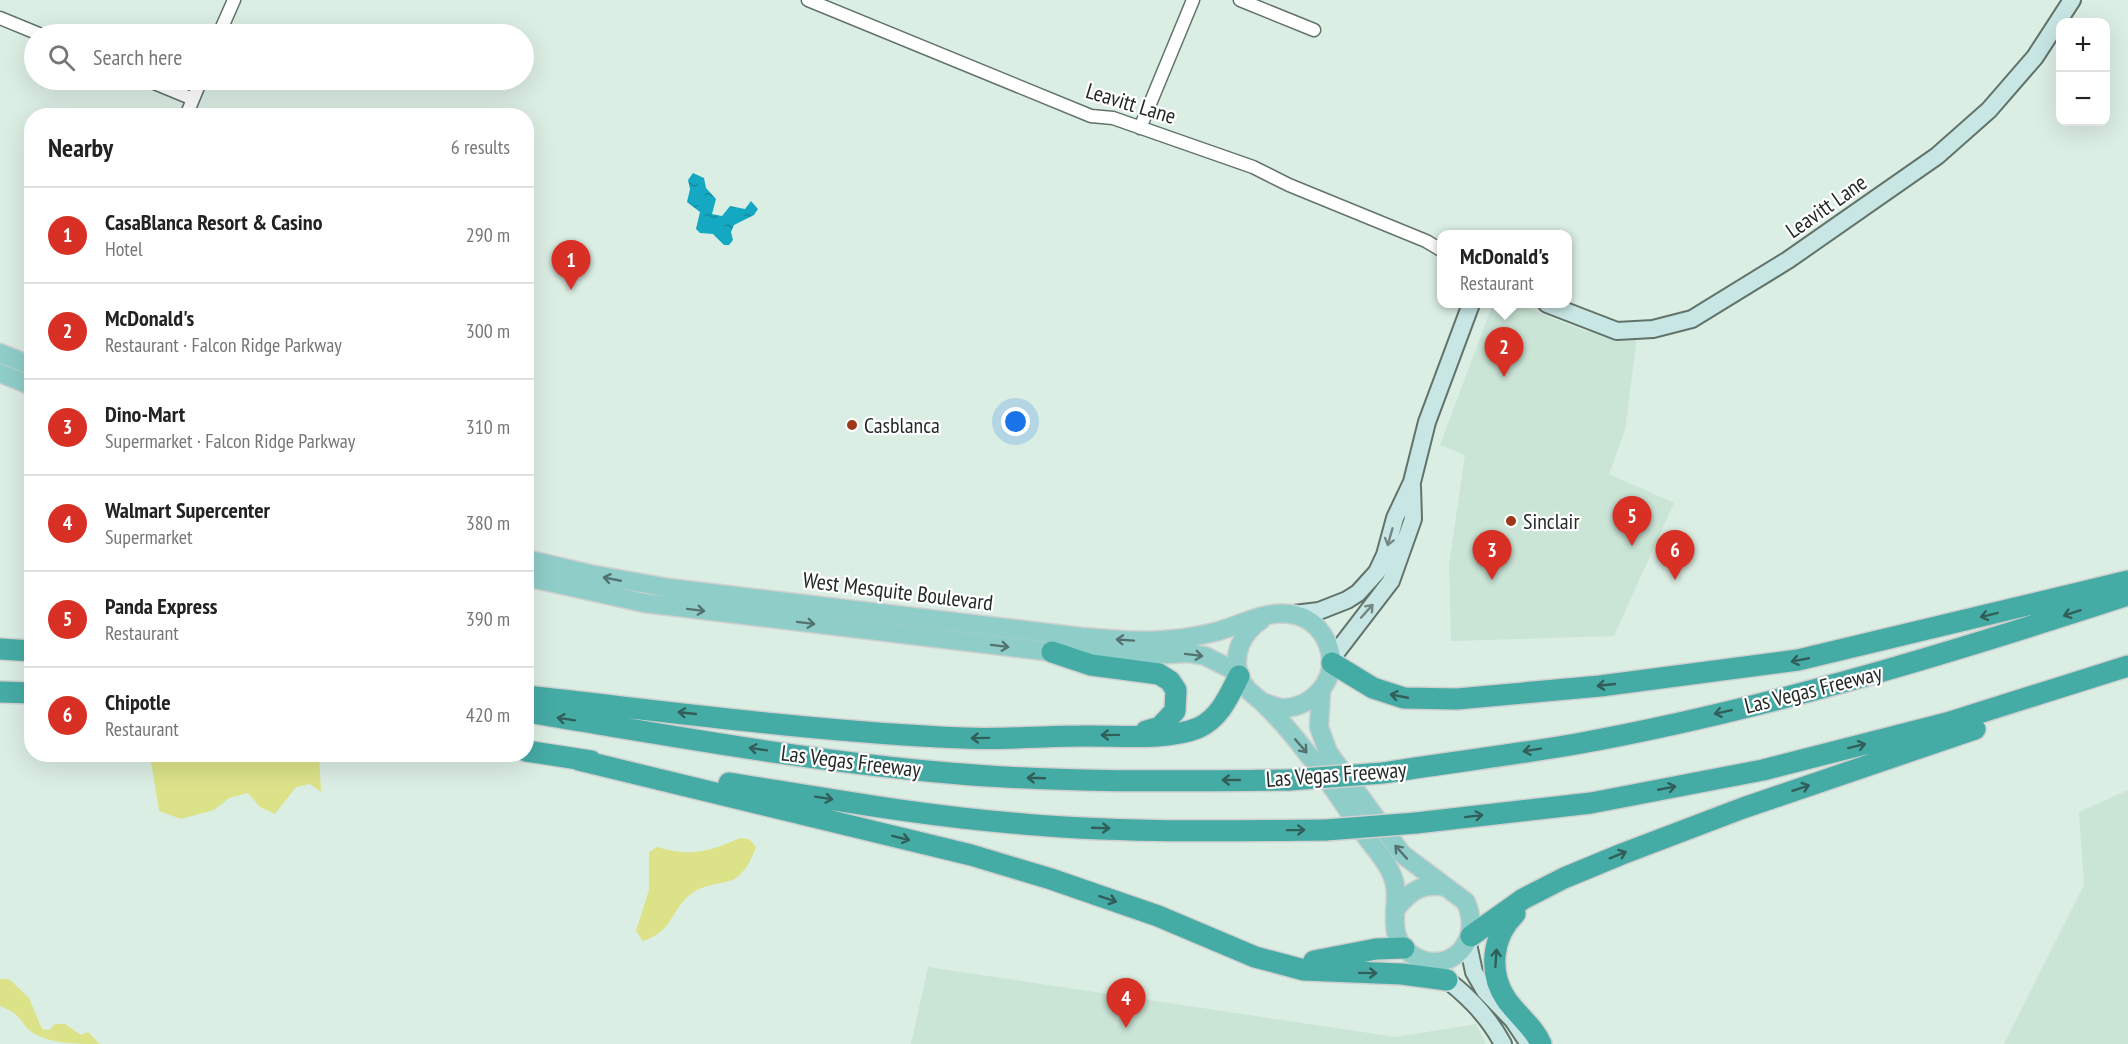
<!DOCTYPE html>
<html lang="en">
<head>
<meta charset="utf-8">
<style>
  body { margin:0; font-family:"PT Sans Narrow",sans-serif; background:#f2f2f2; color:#222 }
  .controls { position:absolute; right:18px; top:18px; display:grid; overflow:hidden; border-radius:12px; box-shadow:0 6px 24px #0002 }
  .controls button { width:54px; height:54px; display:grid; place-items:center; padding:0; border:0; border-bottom:2px solid #e0e0e0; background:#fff; color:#222; font:30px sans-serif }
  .you { position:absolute; left:1016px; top:422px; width:21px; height:21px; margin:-15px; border:4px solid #fff; border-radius:50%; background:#1a73e8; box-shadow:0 0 0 9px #1a73e833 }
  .badge { display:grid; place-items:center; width:39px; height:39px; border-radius:50%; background:#d93025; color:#fff; font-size:20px; font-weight:700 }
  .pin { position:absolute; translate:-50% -50px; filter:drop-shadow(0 2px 3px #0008) }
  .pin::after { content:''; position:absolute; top:32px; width:21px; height:18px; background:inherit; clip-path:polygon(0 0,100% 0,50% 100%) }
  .popup { position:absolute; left:1437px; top:230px; width:135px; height:78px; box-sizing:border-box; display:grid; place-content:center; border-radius:12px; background:#fff; filter:drop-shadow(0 2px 4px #0005); font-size:20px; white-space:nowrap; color:#767676 }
  .popup b { font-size:22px; color:#222 }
  .popup::after { content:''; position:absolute; left:50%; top:100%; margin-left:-12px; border:12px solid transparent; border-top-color:#fff }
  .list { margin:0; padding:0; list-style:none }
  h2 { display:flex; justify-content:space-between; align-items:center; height:78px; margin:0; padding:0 24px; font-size:26px }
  h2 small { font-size:20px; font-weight:400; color:#767676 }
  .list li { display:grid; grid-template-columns:39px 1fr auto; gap:18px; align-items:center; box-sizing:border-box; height:96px; padding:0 24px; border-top:2px solid #e0e0e0 }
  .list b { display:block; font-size:22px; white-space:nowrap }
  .list p { margin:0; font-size:20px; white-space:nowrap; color:#767676 }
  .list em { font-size:20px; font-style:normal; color:#767676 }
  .icon { flex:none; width:33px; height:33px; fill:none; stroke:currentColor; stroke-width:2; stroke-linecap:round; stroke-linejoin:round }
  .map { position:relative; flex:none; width:2128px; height:1044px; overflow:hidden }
  .search { position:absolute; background:#fff; box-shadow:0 6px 24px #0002; left:24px; top:24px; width:510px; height:66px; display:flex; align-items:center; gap:15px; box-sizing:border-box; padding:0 21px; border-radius:33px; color:#767676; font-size:22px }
  .panel { position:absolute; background:#fff; box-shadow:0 6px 24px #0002; left:24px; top:108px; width:510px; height:654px; border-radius:24px }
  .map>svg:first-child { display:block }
  .built { fill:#cae4d6 }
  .green { fill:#dbe288 }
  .water { fill:url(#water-ripples) }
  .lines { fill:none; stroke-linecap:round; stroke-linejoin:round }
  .minor-casing { stroke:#62736a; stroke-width:15 }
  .secondary-casing { stroke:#62736a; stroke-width:20 }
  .primary-casing { stroke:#cfd0cf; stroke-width:21 }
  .motorway-casing { stroke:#cfd0cf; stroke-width:24 }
  .minor { stroke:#fff; stroke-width:12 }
  .secondary { stroke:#c7e6e4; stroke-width:16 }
  .primary { stroke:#8fcdc9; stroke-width:18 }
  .motorway { stroke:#45aca5; stroke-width:21 }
  .motorway-bridge-casing { stroke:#cfd0cf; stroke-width:24; stroke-linecap:butt }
  .motorway-bridge { stroke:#45aca5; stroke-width:21 }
  .oneway { stroke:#758886 }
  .oneway2 { stroke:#547370 }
  .oneway3 { stroke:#315e59 }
  .poi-dot { fill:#9e3619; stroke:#fff; stroke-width:2 }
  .labels { text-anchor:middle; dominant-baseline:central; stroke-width:4.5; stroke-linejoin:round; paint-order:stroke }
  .street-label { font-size:22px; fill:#232a27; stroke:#fff }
  .poi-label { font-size:22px; fill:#232a27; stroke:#fff; text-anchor:start }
</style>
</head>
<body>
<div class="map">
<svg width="2128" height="1044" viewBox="0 0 2128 1044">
  <defs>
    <pattern id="water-ripples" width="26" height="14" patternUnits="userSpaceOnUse" patternTransform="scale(1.5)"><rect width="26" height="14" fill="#15a8c2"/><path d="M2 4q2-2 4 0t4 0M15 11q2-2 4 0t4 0" fill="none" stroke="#13899e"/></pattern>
  </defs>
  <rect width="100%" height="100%" fill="#dbeee4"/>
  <path class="built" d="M1497,304h20l68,27 52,6 -12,93 -16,44 65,29 -60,133 -163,5 -2,-76 16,-110 -25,-10 52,-139z
    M2128,790v254h-124l80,-159 -5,-73z
    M928,967l468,70 80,-13 10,20h-575z"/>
  <path class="green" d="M150,755h169l2,37 -11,-8 -14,3 -21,27 -15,-7 -12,-14 -19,5 -15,12 -33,9 -22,-8z
    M740,838l9,1 7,8c-5,13 -9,22 -20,31 -8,6 -30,5 -44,15 -22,17 -18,38 -49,48l-7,-10 13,-41v-38l8,-5c33,10 52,5 83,-9z
    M0,979h9l20,19 13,31 7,1 6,-6h10l16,11 7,-3 12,12c-23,0 -55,0 -72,-15 -12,-14 -9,-15 -28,-23z"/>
  <path class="water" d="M693,173l11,5 2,10 10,11 -4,15 10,2 8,-10 15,3 6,-8 7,8 -4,6 -20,10 -3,7 2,8 -4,5h-5l-11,-11 -13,-1 -4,-4 4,-17 -13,-10 3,-13 -2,-9z"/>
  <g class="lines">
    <defs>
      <path id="minor" d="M808,0l283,116 22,2 140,49 36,18 137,56 15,9
        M1240,0l74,30
        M0,18l39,16
        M219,34l15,-34
        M147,80l46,19
        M186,116l15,-36
        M1140,128l53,-128"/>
      <path id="secondary" d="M1547,304l70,27 36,-2 39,-10 96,-59 149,-104 52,-46 46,-53 37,-57
        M1294,614l25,-3 28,-11 11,-7 19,-21 8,-17 10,-37 17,-36 15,-60 44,-118
        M1332,658l59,-77 22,-62 -1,-33
        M1468,944l6,28 11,19 28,29 16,24
        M1438,973c27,20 49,41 65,71"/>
      <path id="primary" d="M0,353l32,13
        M0,373l32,13
        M526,559l64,15 79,14 413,49c31,2 61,6 92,2 13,-1 28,-4 41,-7 24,-6 54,-24 80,-17 18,4 31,19 35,37 7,29 -18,55 -46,56 -7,0 -15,-4 -22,-6
        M526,577l118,26 408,49 61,5 75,-4 17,3 34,17
        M1261,620c-18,12 -29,33 -22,55 4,13 14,19 23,27 16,15 32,34 45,51 21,26 39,55 58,82 11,16 26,30 30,50 4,22 -8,47 11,65 32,30 80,0 60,-48l-64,-48 -74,-102 -9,-25 2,-36
        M1395,910c14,-18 27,-28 50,-23"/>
      <path id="motorway" d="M0,649l32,2
        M1052,652l39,13 68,9 11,7 6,9 -1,21 -15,16 -14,4
        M1332,663l41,25 31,10 53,1 143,-13 198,-26 330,-79
        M0,692l32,1
        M526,696c146,16 292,36 438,42 39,2 78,-2 117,-2 35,-1 85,5 117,-8 22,-10 31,-32 41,-52
        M526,712c141,23 281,49 423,61 113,10 227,8 340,7
        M526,751l65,10
        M579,760l392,95 80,24 107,37 97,41 49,13 98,4 45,6
        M1383,773c64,-10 129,-18 193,-29 188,-34 371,-90 552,-149
        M729,783c94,15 188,32 283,40 104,10 210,8 314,7
        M1416,823l175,-20 172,-33 184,-47 181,-57
        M1515,914c-23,22 -27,58 -9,85 11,16 28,28 35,45
        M1471,936l52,-37 41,-21 58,-24 121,-46 232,-79
        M1314,961l62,-12 28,-1"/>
    </defs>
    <use href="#minor" class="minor-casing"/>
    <use href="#secondary" class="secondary-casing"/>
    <use href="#primary" class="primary-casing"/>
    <use href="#motorway" class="motorway-casing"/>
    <use href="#minor" class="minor"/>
    <use href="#secondary" class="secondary"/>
    <use href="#primary" class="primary"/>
    <use href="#motorway" class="motorway"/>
    <defs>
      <path id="motorway-bridge" d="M1289,780l94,-7
        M1326,830l90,-7"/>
    </defs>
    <use href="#motorway-bridge" class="motorway-bridge-casing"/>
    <use href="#motorway-bridge" class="motorway-bridge"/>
  </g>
  <defs><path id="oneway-shaft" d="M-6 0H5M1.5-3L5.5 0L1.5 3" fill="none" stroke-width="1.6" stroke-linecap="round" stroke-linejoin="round" transform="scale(1.5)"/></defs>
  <g class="oneway">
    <use href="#oneway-shaft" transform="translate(1390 537) rotate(106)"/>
    <use href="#oneway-shaft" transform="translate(1367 611) rotate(-48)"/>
  </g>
  <g class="oneway2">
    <use href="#oneway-shaft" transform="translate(612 579) rotate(-169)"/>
    <use href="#oneway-shaft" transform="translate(696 610) rotate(7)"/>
    <use href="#oneway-shaft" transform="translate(806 623) rotate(7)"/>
    <use href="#oneway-shaft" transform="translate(1125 640) rotate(-176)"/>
    <use href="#oneway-shaft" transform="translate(1000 646) rotate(7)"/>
    <use href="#oneway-shaft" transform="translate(1194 655) rotate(7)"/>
    <use href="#oneway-shaft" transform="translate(1301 746) rotate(49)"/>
    <use href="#oneway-shaft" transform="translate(1401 852) rotate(-132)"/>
  </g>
  <g class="oneway3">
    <use href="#oneway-shaft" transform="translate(2072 613) rotate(162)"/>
    <use href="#oneway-shaft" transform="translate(1989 615) rotate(166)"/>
    <use href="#oneway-shaft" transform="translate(1800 660) rotate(169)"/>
    <use href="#oneway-shaft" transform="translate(1606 685) rotate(174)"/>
    <use href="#oneway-shaft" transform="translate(1399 696) rotate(-169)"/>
    <use href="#oneway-shaft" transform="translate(1723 712) rotate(168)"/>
    <use href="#oneway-shaft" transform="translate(687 713) rotate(-174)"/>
    <use href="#oneway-shaft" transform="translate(566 719) rotate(-171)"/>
    <use href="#oneway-shaft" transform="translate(1110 735) rotate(179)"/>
    <use href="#oneway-shaft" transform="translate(980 738) rotate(179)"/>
    <use href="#oneway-shaft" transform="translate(1857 746) rotate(-14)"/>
    <use href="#oneway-shaft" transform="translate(758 749) rotate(-171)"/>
    <use href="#oneway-shaft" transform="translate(1532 750) rotate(171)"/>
    <use href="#oneway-shaft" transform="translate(1036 778) rotate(-178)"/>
    <use href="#oneway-shaft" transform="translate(1231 780) rotate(180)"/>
    <use href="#oneway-shaft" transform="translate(1667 788) rotate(-11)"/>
    <use href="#oneway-shaft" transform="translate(1801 788) rotate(-19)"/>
    <use href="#oneway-shaft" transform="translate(824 798) rotate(9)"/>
    <use href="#oneway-shaft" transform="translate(1474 816) rotate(-7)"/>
    <use href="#oneway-shaft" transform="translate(1101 828) rotate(2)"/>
    <use href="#oneway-shaft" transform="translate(1296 830) rotate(-1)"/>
    <use href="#oneway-shaft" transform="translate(901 838) rotate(14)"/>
    <use href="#oneway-shaft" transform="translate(1618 855) rotate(-22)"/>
    <use href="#oneway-shaft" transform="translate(1108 899) rotate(19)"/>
    <use href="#oneway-shaft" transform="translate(1496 958) rotate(-86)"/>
    <use href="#oneway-shaft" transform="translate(1368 973) rotate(1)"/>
  </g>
  <g class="poi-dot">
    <circle cx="852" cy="425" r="6"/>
    <circle cx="1511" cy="521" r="6"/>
  </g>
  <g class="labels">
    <g class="street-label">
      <text transform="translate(1131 103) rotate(17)">Leavitt Lane</text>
      <text transform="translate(1826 206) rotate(-35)">Leavitt Lane</text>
      <text transform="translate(898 591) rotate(7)">West Mesquite Boulevard</text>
      <text transform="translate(1813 689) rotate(-14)">Las Vegas Freeway</text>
      <text transform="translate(851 761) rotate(7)">Las Vegas Freeway</text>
      <text transform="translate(1336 774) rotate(-4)">Las Vegas Freeway</text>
    </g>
    <g class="poi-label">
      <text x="864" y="425">Casblanca</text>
      <text x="1523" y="521">Sinclair</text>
    </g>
  </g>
</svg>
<div class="controls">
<button>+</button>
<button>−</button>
</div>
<div class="you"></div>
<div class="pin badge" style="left:571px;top:290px">1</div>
<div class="pin badge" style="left:1504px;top:377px">2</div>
<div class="popup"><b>McDonald's</b>Restaurant</div>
<div class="pin badge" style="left:1492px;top:580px">3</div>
<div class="pin badge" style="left:1126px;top:1028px">4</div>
<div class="pin badge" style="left:1632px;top:546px">5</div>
<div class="pin badge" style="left:1675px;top:580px">6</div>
<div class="search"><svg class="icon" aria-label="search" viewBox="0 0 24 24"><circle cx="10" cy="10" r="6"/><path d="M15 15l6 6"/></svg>Search here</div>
<section class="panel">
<h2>Nearby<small>6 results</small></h2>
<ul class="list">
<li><span class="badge">1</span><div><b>CasaBlanca Resort &amp; Casino</b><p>Hotel</p></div><em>290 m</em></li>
<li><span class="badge">2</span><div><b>McDonald's</b><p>Restaurant · Falcon Ridge Parkway</p></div><em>300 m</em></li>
<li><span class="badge">3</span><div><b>Dino-Mart</b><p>Supermarket · Falcon Ridge Parkway</p></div><em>310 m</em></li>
<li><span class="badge">4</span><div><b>Walmart Supercenter</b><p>Supermarket</p></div><em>380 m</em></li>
<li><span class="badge">5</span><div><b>Panda Express</b><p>Restaurant</p></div><em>390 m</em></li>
<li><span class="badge">6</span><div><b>Chipotle</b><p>Restaurant</p></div><em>420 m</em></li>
</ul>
</section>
</div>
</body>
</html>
